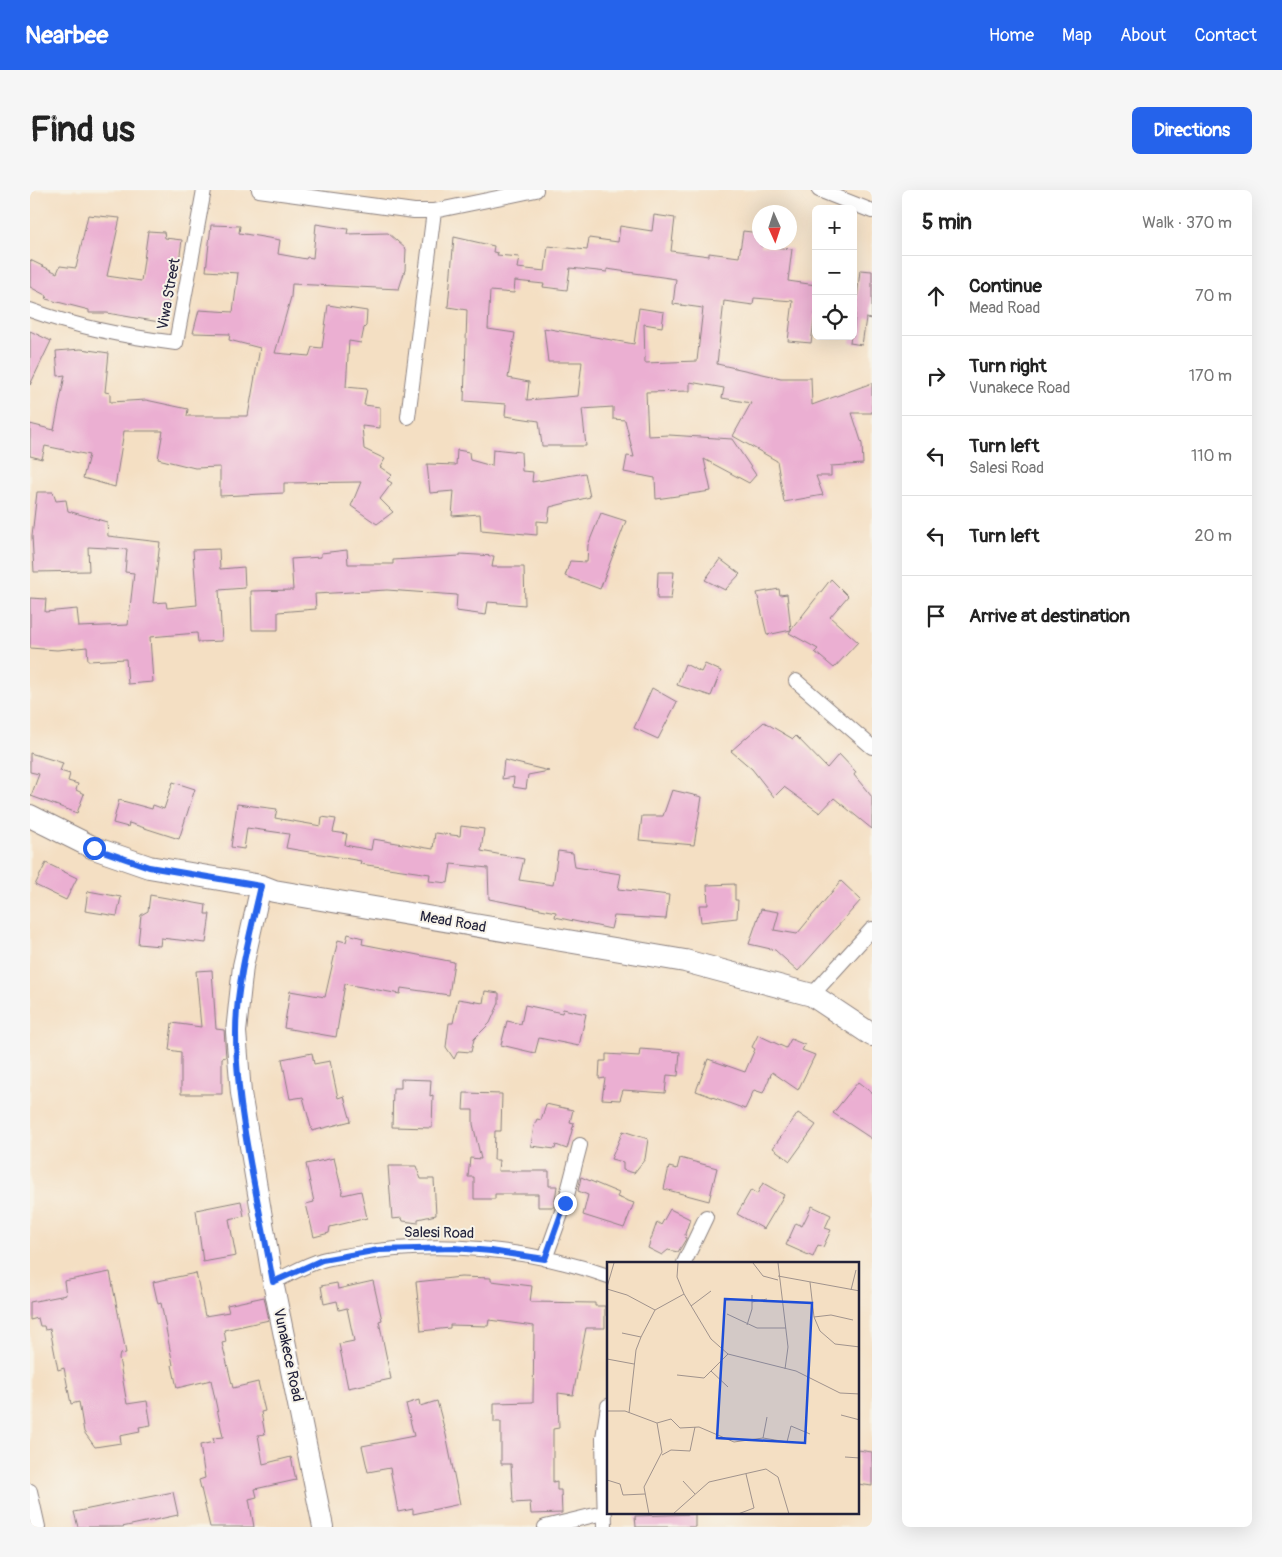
<!DOCTYPE html>
<html lang="en">
<head>
<meta charset="utf-8">
<style>
  body { margin:0; font-family:Pangolin,sans-serif; background:#f6f6f6; color:#222 }
  .controls { position:absolute; right:15px; top:15px; display:grid; overflow:hidden; border-radius:8px; box-shadow:0 5px 20px #0002 }
  .controls button { width:45px; height:45px; display:grid; place-items:center; padding:0; border:0; border-bottom:1px solid #e0e0e0; background:#fff; color:#222; font:25px sans-serif }
  .compass { position:absolute; left:722px; top:15px; width:45px; height:45px; border-radius:50%; background:#fff; box-shadow:0 5px 20px #0002; rotate:177deg }
  .stop { position:absolute; width:15px; height:15px; margin:-11px; border:4px solid #2563eb; border-radius:50%; background:#fff }
  .stop.end { background:#2563eb; border-color:#fff; box-shadow:0 1px 5px #0008 }
  .list { margin:0; padding:0; list-style:none }
  h2 { display:flex; justify-content:space-between; align-items:center; height:65px; margin:0; padding:0 20px; font-size:21px }
  h2 small { font-size:16px; font-weight:400; color:#767676 }
  .list li { display:grid; grid-template-columns:32px 1fr auto; gap:15px; align-items:center; box-sizing:border-box; height:80px; padding:0 20px; border-top:1px solid #e0e0e0 }
  .list b { display:block; font-size:19px; white-space:nowrap }
  .list p { margin:0; font-size:16px; white-space:nowrap; color:#767676 }
  .list em { font-size:16px; font-style:normal; color:#767676 }
  .icon { flex:none; width:28px; height:28px; fill:none; stroke:currentColor; stroke-width:2; stroke-linecap:round; stroke-linejoin:round }
  .map { position:relative; flex:none; width:842px; height:1337px; overflow:hidden; border-radius:8px }
  header { display:flex; align-items:center; gap:30px; box-sizing:border-box; height:70px; padding:0 25px; background:#2563eb; color:#fff }
  header strong { font-size:24px }
  nav { display:flex; gap:28px; margin-inline-start:auto; font-size:18px }
  .intro { display:flex; align-items:center; justify-content:space-between; box-sizing:border-box; height:120px; padding:0 30px }
  h1 { margin:0; font-size:35px }
  .button { padding:12px 22px; border-radius:8px; background:#2563eb; color:#fff; font-size:18px; font-weight:700 }
  main { display:flex; gap:30px; padding:0 30px }
  aside { flex:1; background:#fff; border-radius:8px; box-shadow:0 5px 20px #0002 }
  .map>svg:first-child { display:block }
  .building { fill:#ebafd2; fill-rule:evenodd }
  .lines { fill:none; stroke-linecap:round; stroke-linejoin:round }
  .street-casing { stroke:#8b807f; stroke-width:16 }
  .secondary-casing { stroke:#8b807f; stroke-width:22 }
  .primary-casing { stroke:#8b807f; stroke-width:24 }
  .street { stroke:#fff; stroke-width:14 }
  .secondary { stroke:#fff; stroke-width:20 }
  .primary { stroke:#fff; stroke-width:22 }
  .route { stroke:#2563eb; stroke-width:6 }
  .labels { text-anchor:middle; dominant-baseline:central; stroke-width:4; stroke-linejoin:round; paint-order:stroke }
  .street-label { font-size:15px; fill:#22223b; stroke:#f7f3e8 }
  .inset-road { fill:none; stroke:#a0938d; stroke-width:1 }
  .view { fill:#1d4ed8; fill-opacity:0.15; stroke:#1d4ed8; stroke-width:2.5 }
  .inset-edge { fill:none; stroke:#22223b; stroke-width:2.5 }
</style>
</head>
<body>
<header>
<strong>Nearbee</strong>
<nav><a>Home</a><a>Map</a><a>About</a><a>Contact</a></nav>
</header>
<div class="intro"><h1>Find us</h1><a class="button">Directions</a></div>
<main>
<div class="map">
<svg width="842" height="1337" viewBox="0 0 842 1337">
  <rect width="100%" height="100%" fill="#f7f3e8"/>
  <filter id="ink" filterUnits="userSpaceOnUse"><feTurbulence type="fractalNoise" baseFrequency=".02" numOctaves="2"/><feDisplacementMap in="SourceGraphic" scale="10" xChannelSelector="R" yChannelSelector="G"/><feConvolveMatrix kernelMatrix="1 2 1 2 8 2 1 2 1" color-interpolation-filters="sRGB"/></filter>
  <filter id="wash" filterUnits="userSpaceOnUse"><feTurbulence type="fractalNoise" baseFrequency=".0096" numOctaves="4" result="noise"/><feDisplacementMap in="SourceGraphic" scale="20" xChannelSelector="R" yChannelSelector="G"/><feGaussianBlur stdDeviation="1.12" result="paint"/><feColorMatrix in="noise" values="0 0 0 0 0 0 0 0 0 0 0 0 0 0 0 0 0 1.4 0 .05"/><feComposite in="paint" operator="in"/></filter>
  <g filter="url(#wash)">
    <rect width="100%" height="100%" fill="#f4dfc3"/>
    <g id="blocks">
      <path class="building" d="M58,25l32,3 -13,58 34,5 7,-50 16,1 1,6 17,2 -5,36 -5,-1 -7,48 -58,-10h-18v-3l-43,-11 1,-3 -17,-9v-27l27,13 3,-7 16,2z
        M624,25l21,3 -4,33 38,5v-3l30,4 4,-26 17,2 1,13 31,3 -4,32 28,4v22l-5,36 -23,-2 5,-40 -39,-3 -1,7 -29,-4 -7,63 64,14h30l1,27 60,-22v30h-20l10,31 1,20 -32,2v10h-15l7,19 -39,7 -7,-41 -44,-25 18,-33 -29,-5 2,-10 -34,-6v9l-44,1 2,44 21,-1 63,4 24,36 -7,8 -45,-24 7,32 -55,8 -1,-21 -31,-6 3,-16 7,1 -9,-37 -12,-1v-12l-31,2 4,37h-44l-3,-25 -34,-5 1,-12 -42,-3 3,-91 -19,-3 6,-70 40,9 -1,6 5,1 -1,2 22,2 -2,11 28,3 3,-25 39,4 2,-12 29,4 2,-16 32,5zM540,78l37,4v-3l69,10 -3,25 30,4 -6,53 -52,2 -1,-39 18,3 2,-15 -25,-4 -5,36 -90,-16 4,34h34l-4,34 -51,4 2,-18 -21,-4 7,-45 -27,-4 2,-38 24,2 1,-12 29,3 -1,3 24,3z
        M286,34l32,5 -1,5 41,-1 18,16 -1,21 -6,19 -107,-5 -1,13 -16,56 34,3 3,-9 10,1 6,-43 39,6 -1,15 -2,2 -3,15 -12,-2 -3,46 21,2 -3,16 16,2v21l-18,-2 2,23 21,10 -5,8 12,8 -5,5 5,3 -12,16 13,13 -16,12 -26,-18 10,-24 -77,1v10l-64,3v-29l-25,1 -37,-9 5,-28h-39l-9,56 -32,-9 6,-23 -44,-9 -3,13 -12,-3v-32l24,6 11,-55 -7,1 -2,-25 25,-2 28,4 -4,39 5,1v9l36,-2 42,9 -1,7h61l12,-68 -31,-8 1,-6 -37,-1 6,-23 34,2 5,-39 -32,-2 5,-46 29,1 -1,7 41,7 -2,14 28,5 1,-2 6,1z
        M830,80l12,1v48l-6,-1 -4,27 -12,-2 1,-7h2z
        M0,141l21,10 -21,44z
        M463,259l28,3 1,19 11,1 -1,10 53,-9 5,24 -40,10 -2,15 -11,-1v14l-56,-5 -1,-16 -28,2 2,-25 -24,2 -3,-29 29,1 1,-15 12,2 1,8 22,6z
        M7,302h16l3,9 10,-1 2,11 39,11 1,14 52,6 -7,61 13,-1 1,6 30,-3 -4,-55 26,-1 1,20 24,-2 1,21 -26,2 3,51 -24,1 -1,-9 -47,4 3,45 -25,2 -2,-25 -38,2 -1,-14 -30,3 -27,-2v-50l16,1 -1,13 32,-3 2,18 49,-2 6,-52 -9,-1 2,-23 -39,-2 1,24 -55,1 -2,-36z
        M571,323l25,8 -26,68 -35,-13 5,-15 17,1 1,-17z
        M317,360l1,14h45v-4l67,-4v-2l34,2 -2,11h32l1,38 -37,-3 -2,13 -30,-4 1,-16 -70,-5 -72,4 1,15 -38,3v18h-26l-1,-39 42,-1 -2,-31 30,-2v-4z
        M690,369l20,15 -15,16 -20,-10z
        M628,382h16l-3,27h-14z
        M801,389l17,17 -18,21 28,25 -24,26 -19,-16 3,-3 -29,-16 2,-3 -24,5 -10,-42 22,-4 1,6 7,-1 4,36z
        M655,474l16,8 4,-8 16,7 -10,25 -34,-11z
        M622,498l25,14 -19,37 -24,-11z
        M734,532l29,17 3,-3 31,32 12,-14 17,18 -2,3 18,22v32l-38,-31 -14,15 -36,-26 -10,10 -22,-28 -21,-18z
        M0,563l33,10 -3,8 10,3 -2,7 10,3 -2,6 8,4 -7,19 -46,-17 8,-22 -9,-2z
        M474,570l45,11 -21,4 -2,14 -13,-2 1,-10 -12,2z
        M143,592l22,7 -16,50 -50,-16 -1,4 -15,-4 6,-23 33,9 1,-4 11,4z
        M642,600l30,7 -8,48 -55,-5 3,-24h21z
        M207,614l40,5 -2,9 46,8 1,-9 14,2 -3,13 14,2 -2,11 26,5 2,-11 60,10 2,-16 25,3 1,-10 23,3 -3,22 43,8 -5,21 34,5 5,-34 15,2 2,14 46,7 -3,15 51,6 -3,24 -52,-3 -3,13 -56,-12 1,-5 -67,-13 -1,-31 -37,-4 -3,19 -19,-2 1,-7 -70,-10 1,-3 -75,-13 3,-14 -42,-6 -3,21 -13,-2z
        M16,673l31,15 -11,22 -31,-15z
        M811,691l20,19 -63,71 -23,-21 -26,-6 12,-35 18,3 -5,18 23,4z
        M705,694v16h3l-1,18 -36,4 -2,-17h9l-1,-20z
        M58,701l33,6 -4,19 -32,-5z
        M120,705l56,10 -1,9h5l-4,29 -45,-5 -1,8 -22,-2 3,-29 7,-4z
        M318,744l15,4 -1,6 92,18 -5,33 -48,-7 -1,6 -55,-10 -9,53 -52,-9 6,-37 35,6 13,-57 8,2z
        M182,780l4,59 8,1 2,27 -4,1v36h-41v-42l-12,-2 3,-27 29,4 -5,-56z
        M455,801l14,2v10l-9,20 -16,16 -3,13 -13,-1 -4,8 -8,-12 3,-24h4l5,-24 25,4z
        M495,815l37,8 1,-4 23,5 -7,32 -40,-8 -4,15 -34,-8 6,-24 14,3z
        M728,845l28,13 5,-9 14,6 -3,5 13,5 -17,35 -26,-18 -9,21 -9,-3 -9,19 -49,-18 12,-32 37,13 10,-23 -3,-2z
        M610,859l40,3 -2,24 -11,-1 -2,18 -42,-3 -3,10 -18,-1 3,-21 -6,1 1,-18h6v-7l33,2z
        M282,863l2,11 16,-3 8,37 6,-2 7,25 -39,10 -9,-34 -13,2 -8,-40z
        M371,889l30,1 -1,16 3,-1 -1,33 -40,-1 1,-39h8z
        M828,892l14,11v46l-39,-26z
        M434,903l38,1 -1,37h-6l-1,29h5l-1,11h51v15h8l-3,21h-16v-13h-43v5h-21v-22h-6l2,-19 11,1 -8,-35v-14h-10z
        M516,914l27,6 -3,12 4,1 -7,26 -11,-4 -1,4 -24,-3 3,-20 3,-7 4,1z
        M768,923l18,12 -26,36 -17,-13z
        M593,941l25,8 -3,20 -11,14 -11,-3v-8l-12,-3z
        M304,968l9,37 18,-4 6,27 -37,9 -1,6 -15,4 -8,-33 8,-2 -8,-38z
        M650,968l37,10 -8,33 -45,-12 5,-22 8,2z
        M358,976h28l5,13h13l2,36 -18,4v4l-15,-2 -1,-3 -10,1z
        M551,987l38,16 -2,4 17,6 -10,25 -41,-13 5,-20 -10,-4z
        M733,993l21,12 -20,34 -27,-15 14,-24 6,4z
        M211,1011l3,15 -15,3 7,37 -33,6 -7,-52z
        M782,1016l19,9 -6,13 6,2 -8,17 -5,-2 -5,12 -27,-12 10,-22 6,3z
        M640,1019l20,10 -5,15 1,5 -8,13 -10,-2 -6,5 -14,-7 9,-26 4,3z
        M80,1082l16,81 -6,1 -1,4 8,46 20,-3 4,24 -12,2 1,5 -20,4 1,7 -26,4 -11,-15 -5,-30 -8,2 -7,-36 -6,2 -8,-41 -5,1 -1,-4h-4l-2,-8 -8,2v-18l36,-7 -2,-14z
        M166,1083l9,43 24,-4 -2,-7 37,-8 5,23 -45,10 2,12 -4,1 11,45 25,-6 7,29 -4,1 4,22 -7,1 5,29 28,-7 5,23 -41,9 2,8 -8,2 5,28h-44l-11,-47 6,-2 -5,-33 14,-3 -1,-4 10,-1 -12,-57 -34,8 -5,-23h1l-12,-62 -3,1 -5,-22z
        M431,1087l30,1v3l41,5 -2,16 65,1v3h10v22h-19l-13,67 -15,-2 1,35 -6,1v53l4,-1v9h4l1,23 -31,1 -1,-12 -17,1 -2,-39h-10v-42h-7v-19l39,-1 1,-76 -45,-6 -1,6 -38,-1v3l-29,3 -5,-49z
        M343,1091l9,39 -3,1 12,58 -43,9 -9,-44 15,-3 -7,-33 -8,2 -2,-9 -13,3 -3,-18 16,-3 1,6z
        M389,1210l1,6 17,-5 9,34 14,69 -47,10v-5l-15,3 -8,-44 -22,4 -6,-26 52,-10 -8,-32z
        M828,1260l14,2v34l-14,-2z
        M143,1302l5,23 -56,12h-44l-4,-15z
        M665,1324v13h-59l-1,-11z"/>
    </g>
  </g>
  <g filter="url(#ink)">
    <use href="#blocks" fill-opacity="0" stroke="#8b807f" stroke-width="1"/>
    <g class="lines">
      <defs>
        <path id="street" d="M229,0l155,21h20l102,-21
          M789,0l53,21
          M0,120c47,17 97,27 146,33l28,-153
          M378,227l26,-206
          M766,491l76,66
          M782,805l60,-66
          M515,1069l20,-56 15,-58
          M654,1073l22,-46
          M243,1092c16,-7 32,-17 49,-22 10,-3 23,-4 34,-6 81,-14 174,-6 252,22
          M0,1301l8,36
          M515,1337l58,-14
          M575,1337l-2,-89 5,-32"/>
        <path id="secondary" d="M231,696l-18,80 -7,66 5,61 32,189 50,245"/>
        <path id="primary" d="M0,626l64,32 55,19 112,19 13,5 411,70 127,34 60,40"/>
      </defs>
      <use href="#street" class="street-casing"/>
      <use href="#secondary" class="secondary-casing"/>
      <use href="#primary" class="primary-casing"/>
      <use href="#street" class="street"/>
      <use href="#secondary" class="secondary"/>
      <use href="#primary" class="primary"/>
    </g>
  </g>
  <g class="lines" filter="url(#ink)">
    <path class="route" d="M64,658l55,19 112,19c-11,48 -25,98 -25,147 0,80 23,170 37,249l49,-22 57,-10 75,-2 37,3 54,8 20,-56"/>
  </g>
  <g class="labels">
    <g class="street-label">
      <text transform="translate(139 104) rotate(-80)">Viwa Street</text>
      <text transform="translate(423 732) rotate(10)">Mead Road</text>
      <text transform="translate(409 1043) rotate(1)">Salesi Road</text>
      <text transform="translate(258 1165) rotate(78)">Vunakece Road</text>
    </g>
  </g>
  <g transform="translate(577 1072)">
    <rect width="252" height="252" fill="#f4dfc3"/>
    <path class="inset-road" d="M71,1l-1,14 7,17 27,45 17,15 68,17 44,22 20,1M146,1l10,13 15,4M171,1l10,84 -3,22M171,14l82,15M203,20l4,35 6,14 15,13 25,3M0,25l7,-24M0,27l20,6 28,15M244,28l5,-20M145,40l15,-3M84,44l20,-15M120,52l30,14h29M207,55l17,-2 22,5M140,63l5,-16v-14M15,71l19,4M0,97l27,5M104,109l17,16M70,113l27,3 24,-24M0,149h18l32,12M22,151l7,-63 5,-13 14,-27 29,-16M234,153l19,5M50,161l14,-4 9,9 19,-1 35,15 29,-4 24,4 4,-16 19,8M156,176l4,-21M55,193l9,-5 19,1 5,-24M238,195l15,1M0,218l13,4 3,11 22,-1M76,219l12,13M42,252l-5,-27 18,-35 -5,-29M66,252l36,-32 57,-13 12,8 11,37M131,252l16,-6 -8,-34"/>
    <path class="view" d="M118,37l87,4 -7,140 -88,-5z"/>
    <rect width="252" height="252" class="inset-edge"/>
  </g>
</svg>
<div class="controls">
<button>+</button>
<button>−</button>
<button><svg class="icon" aria-label="locate" viewBox="0 0 24 24"><circle cx="12" cy="12" r="6"/><path d="M12 2v4M12 18v4M2 12h4M18 12h4"/></svg></button>
</div>
<svg class="compass" viewBox="-18 -18 36 36"><path d="M0-13l5 13h-10z" fill="#e53935"/><path d="M0 13l5-13h-10z" fill="#767676"/></svg>
<div class="stop" style="left:64px;top:658px"></div>
<div class="stop end" style="left:535px;top:1013px"></div>
</div>
<aside>
<h2>5 min<small>Walk · 370 m</small></h2>
<ul class="list">
<li><svg class="icon" aria-label="ahead" viewBox="0 0 24 24"><path d="M12 20V5M6 11l6-6 6 6"/></svg><div><b>Continue</b><p>Mead Road</p></div><em>70 m</em></li>
<li><svg class="icon" aria-label="right" viewBox="0 0 24 24"><path d="M7 20v-9h11M14 6l5 5-5 5"/></svg><div><b>Turn right</b><p>Vunakece Road</p></div><em>170 m</em></li>
<li><svg class="icon" aria-label="left" viewBox="0 0 24 24"><path d="M17 20v-9H6M10 6l-5 5 5 5"/></svg><div><b>Turn left</b><p>Salesi Road</p></div><em>110 m</em></li>
<li><svg class="icon" aria-label="left" viewBox="0 0 24 24"><path d="M17 20v-9H6M10 6l-5 5 5 5"/></svg><div><b>Turn left</b></div><em>20 m</em></li>
<li><svg class="icon" aria-label="arrive" viewBox="0 0 24 24"><path d="M6 21V4h12l-3 4 3 4H6"/></svg><div><b>Arrive at destination</b></div></li>
</ul>
</aside>
</main>
</body>
</html>
